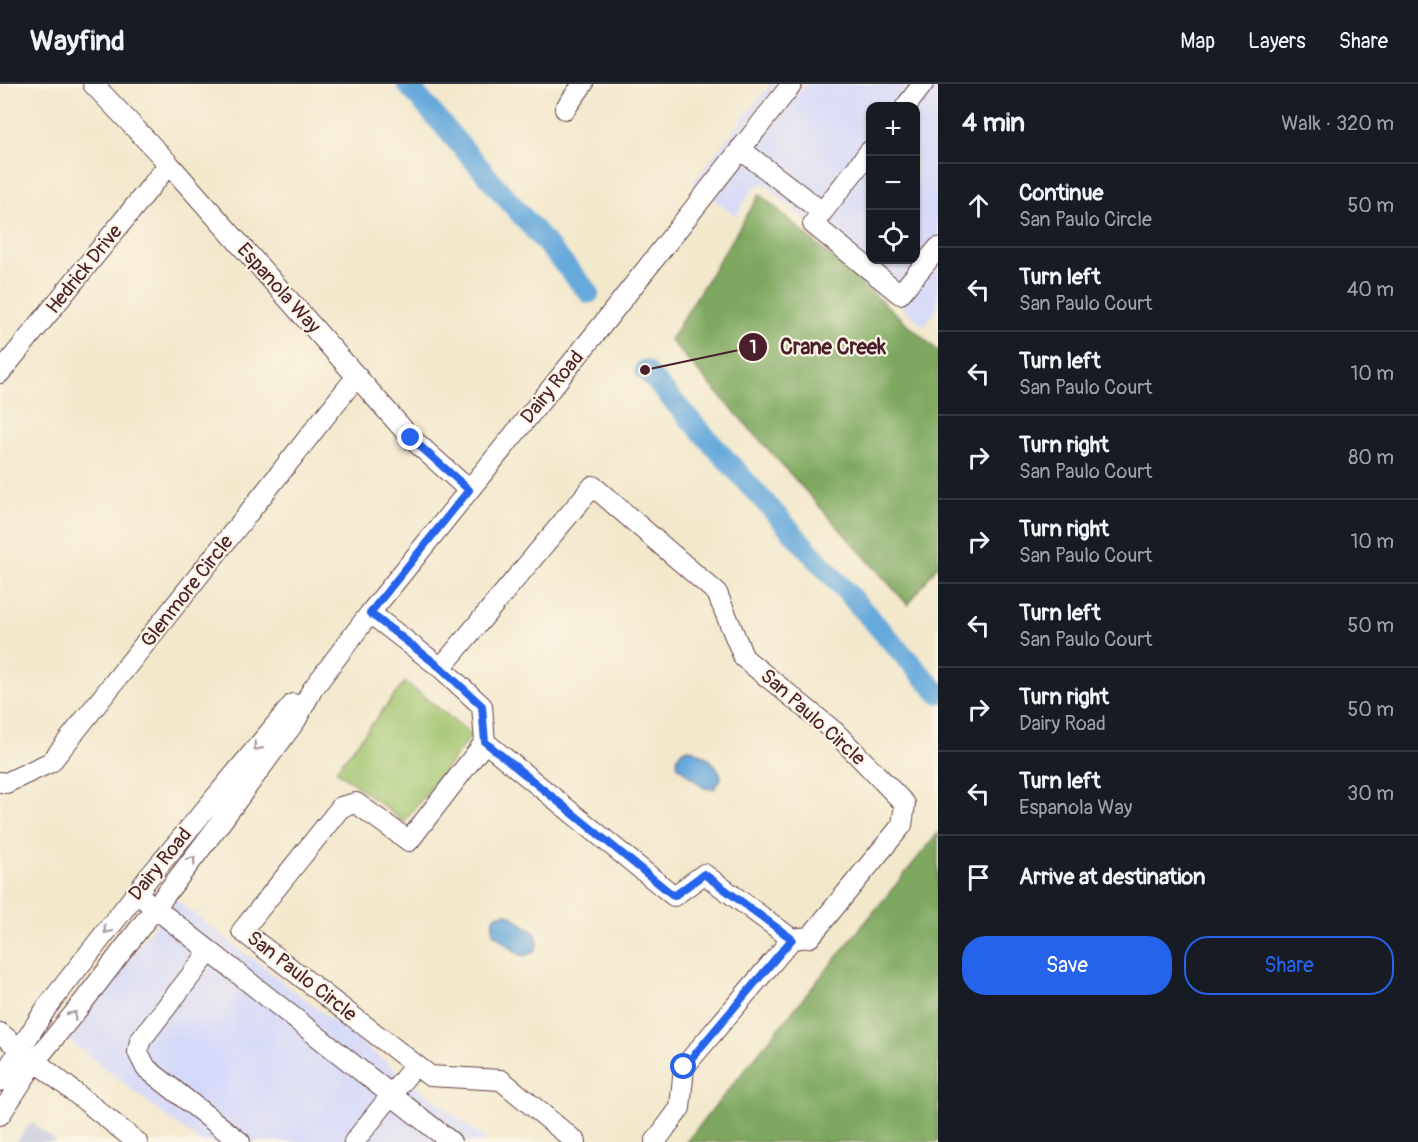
<!DOCTYPE html>
<html lang="en">
<head>
<meta charset="utf-8">
<style>
  body { margin:0; font-family:Pangolin,sans-serif; background:#242831; color:#f1f3f6 }
  .controls { position:absolute; right:18px; top:18px; display:grid; overflow:hidden; border-radius:12px; box-shadow:0 2px 4px #0004 }
  .controls button { width:54px; height:54px; display:grid; place-items:center; padding:0; border:0; border-bottom:2px solid #363941; background:#171b24; color:#f1f3f6; font:30px sans-serif }
  .stop { position:absolute; width:18px; height:18px; margin:-14px; border:4px solid #2563eb; border-radius:50%; background:#fff }
  .stop.end { background:#2563eb; border-color:#fff; box-shadow:0 2px 6px #0008 }
  .list { margin:0; padding:0; list-style:none }
  h2 { display:flex; justify-content:space-between; align-items:center; height:78px; margin:0; padding:0 24px; font-size:26px }
  h2 small { font-size:20px; font-weight:400; color:#9ea1a6 }
  .list li { display:grid; grid-template-columns:39px 1fr auto; gap:18px; align-items:center; box-sizing:border-box; height:84px; padding:0 24px; border-top:2px solid #363941 }
  .list b { display:block; font-size:22px; white-space:nowrap }
  .list p { margin:0; font-size:20px; white-space:nowrap; color:#9ea1a6 }
  .list em { font-size:20px; font-style:normal; color:#9ea1a6 }
  .actions { display:flex; gap:12px; padding:18px 24px }
  .actions a { flex:1; padding:14px 0; border:2px solid #2563eb; border-radius:24px; text-align:center; font-size:21px; color:#2563eb }
  .actions .main { background:#2563eb; color:#fff }
  .icon { flex:none; width:33px; height:33px; fill:none; stroke:currentColor; stroke-width:2; stroke-linecap:round; stroke-linejoin:round }
  .map { position:relative; flex:none; width:938px; height:1058px; overflow:hidden }
  header { display:flex; align-items:center; gap:36px; box-sizing:border-box; height:84px; padding:0 30px; background:#171b24; border-bottom:2px solid #363941 }
  header strong { font-size:28px }
  nav { display:flex; gap:33px; margin-inline-start:auto; font-size:21px }
  main { display:flex }
  aside { flex:1; background:#171b24 }
  .map>svg:first-child { display:block }
  .built { fill:#d4d8f9; fill-rule:evenodd }
  .industrial { fill:#bdc3de }
  .green { fill:#9ec26b; stroke:#74704b; stroke-width:1.5 }
  .forest { fill:#7ea85f; stroke:#646445; stroke-width:1.5 }
  .water { fill:#66a9db; stroke:#586483; stroke-width:1.5 }
  .lines { fill:none; stroke-linecap:round; stroke-linejoin:round }
  .canal { stroke:#66a9db; stroke-width:21 }
  .minor-casing { stroke:#633d43; stroke-width:22 }
  .minor { stroke:#fff; stroke-width:20 }
  .oneway { stroke:#ae9aa0 }
  .route { stroke:#2563eb; stroke-width:8 }
  .labels { text-anchor:middle; dominant-baseline:central; stroke-width:4.5; stroke-linejoin:round; paint-order:stroke }
  .street-label { font-size:20px; fill:#4a1f2b; stroke:#fcf5e5 }
  .leader { fill:none; stroke:#4a1f2b; stroke-width:2 }
  .callout-dot { fill:#4a1f2b; stroke:#fcf5e5; stroke-width:2 }
  .mark-label { font-size:18px; text-anchor:middle; font-weight:bold; fill:#fff }
  .callout-label { font-size:21px; text-anchor:middle; font-weight:bold; fill:#4a1f2b; stroke:#fcf5e5; stroke-width:4.5; stroke-linejoin:round; paint-order:stroke }
</style>
</head>
<body>
<header>
<strong>Wayfind</strong>
<nav><a>Map</a><a>Layers</a><a>Share</a></nav>
</header>
<main>
<div class="map">
<svg width="938" height="1058" viewBox="0 0 938 1058">
  <rect width="100%" height="100%" fill="#fcf5e5"/>
  <filter id="ink" filterUnits="userSpaceOnUse"><feTurbulence type="fractalNoise" baseFrequency=".0167" numOctaves="2"/><feDisplacementMap in="SourceGraphic" scale="12" xChannelSelector="R" yChannelSelector="G"/><feConvolveMatrix kernelMatrix="1 2 1 2 8 2 1 2 1" color-interpolation-filters="sRGB"/></filter>
  <filter id="wash" filterUnits="userSpaceOnUse"><feTurbulence type="fractalNoise" baseFrequency=".008" numOctaves="4" result="noise"/><feDisplacementMap in="SourceGraphic" scale="24" xChannelSelector="R" yChannelSelector="G"/><feGaussianBlur stdDeviation="1.35" result="paint"/><feColorMatrix in="noise" values="0 0 0 0 0 0 0 0 0 0 0 0 0 0 0 0 0 1.4 0 .05"/><feComposite in="paint" operator="in"/></filter>
  <g filter="url(#wash)">
    <rect width="100%" height="100%" fill="#f2e8cc"/>
    <path class="built" d="M770,0h8l-80,103 -5,-4z
      M805,0h133v224l-14,18 -158,-140 -5,-2 -7,3 -18,29 -22,-17zM870,22h46v154h-46z
      M175,815l314,243h-290l-132,-103z"/>
    <path class="industrial" d="M32,1038l24,20h-40z"/>
    <path class="green" d="M405,598l67,53 -68,87 -68,-52z"/>
    <path class="forest" d="M760,110l178,157v214l-30,40 -238,-265z
      M938,749v309h-252z"/>
    <path class="water" d="M686,665c12,-1 35,17 35,29l-7,11 -10,-1 -26,-22c-2,-7 0,-14 8,-17z
      M506,829c4,1 26,18 30,21l2,10 -4,8 -10,4 -5,-2 -26,-21v-13l4,-5z"/>
    <g class="lines">
      <path class="canal" d="M407,0l182,209
        M645,286l293,323"/>
    </g>
  </g>
  <g filter="url(#ink)">
    <g class="lines">
      <defs>
        <path id="minor" d="M93,0l76,80 242,274 58,52
          M906,22l17,-22
          M565,25l18,-25
          M740,65l82,63
          M870,67l-57,73 87,70 38,-46
          M0,289l169,-209
          M370,529l71,55 41,38 3,36 189,154 30,-22 88,65
          M441,584l152,-182 124,107 27,65 91,74 70,72 -3,21 -92,112 -18,2 -108,128 -4,41 -25,34
          M485,658l-76,99 -53,-38 -15,4 -99,124 188,145 71,4 75,62
          M0,698l6,1 45,-21 306,-386
          M145,816l306,242
          M210,867l-70,90 -2,11 8,16 94,74
          M0,949l137,109
          M0,997l47,-74 102,-130 144,-173
          M0,1031l36,-55 44,-54 138,-180 78,-106 16,-30 58,-77 233,-289 189,-240
          M354,1058l61,-77"/>
      </defs>
      <use href="#minor" class="minor-casing"/>
      <use href="#minor" class="minor"/>
    </g>
    <defs><path id="oneway-chevron" d="M-2-3.5L2.5 0L-2 3.5" fill="none" stroke-width="1.6" stroke-linecap="round" stroke-linejoin="round" transform="scale(1.5)"/></defs>
    <g class="oneway">
      <use href="#oneway-chevron" transform="translate(257 663) rotate(130)"/>
      <use href="#oneway-chevron" transform="translate(192 776) rotate(-52)"/>
      <use href="#oneway-chevron" transform="translate(107 846) rotate(128)"/>
      <use href="#oneway-chevron" transform="translate(73 931) rotate(-51)"/>
    </g>
  </g>
  <g class="lines" filter="url(#ink)">
    <path class="route" d="M411,354l58,52 -99,123 71,55 41,38 3,36 189,154 30,-22 88,65 -108,128"/>
  </g>
  <g class="labels">
    <g class="street-label">
      <text transform="translate(84 185) rotate(-51)">Hedrick Drive</text>
      <text transform="translate(279 204) rotate(48)">Espanola Way</text>
      <text transform="translate(552 303) rotate(-51)">Dairy Road</text>
      <text transform="translate(187 507) rotate(-52)">Glenmore Circle</text>
      <text transform="translate(813 633) rotate(42)">San Paulo Circle</text>
      <text transform="translate(160 780) rotate(-51)">Dairy Road</text>
      <text transform="translate(302 892) rotate(38)">San Paulo Circle</text>
    </g>
  </g>
  <path class="leader" d="M645 286L753 263"/>
  <g class="callout-dot">
    <circle cx="645" cy="286" r="6"/>
    <circle cx="753" cy="263" r="15"/>
  </g>
  <g class="mark-label">
    <text x="753" y="269">1</text>
  </g>
  <g class="callout-label">
    <text x="833" y="270">Crane Creek</text>
  </g>
</svg>
<div class="controls">
<button>+</button>
<button>−</button>
<button><svg class="icon" aria-label="locate" viewBox="0 0 24 24"><circle cx="12" cy="12" r="6"/><path d="M12 2v4M12 18v4M2 12h4M18 12h4"/></svg></button>
</div>
<div class="stop" style="left:684px;top:983px"></div>
<div class="stop end" style="left:411px;top:354px"></div>
</div>
<aside>
<h2>4 min<small>Walk · 320 m</small></h2>
<ul class="list">
<li><svg class="icon" aria-label="ahead" viewBox="0 0 24 24"><path d="M12 20V5M6 11l6-6 6 6"/></svg><div><b>Continue</b><p>San Paulo Circle</p></div><em>50 m</em></li>
<li><svg class="icon" aria-label="left" viewBox="0 0 24 24"><path d="M17 20v-9H6M10 6l-5 5 5 5"/></svg><div><b>Turn left</b><p>San Paulo Court</p></div><em>40 m</em></li>
<li><svg class="icon" aria-label="left" viewBox="0 0 24 24"><path d="M17 20v-9H6M10 6l-5 5 5 5"/></svg><div><b>Turn left</b><p>San Paulo Court</p></div><em>10 m</em></li>
<li><svg class="icon" aria-label="right" viewBox="0 0 24 24"><path d="M7 20v-9h11M14 6l5 5-5 5"/></svg><div><b>Turn right</b><p>San Paulo Court</p></div><em>80 m</em></li>
<li><svg class="icon" aria-label="right" viewBox="0 0 24 24"><path d="M7 20v-9h11M14 6l5 5-5 5"/></svg><div><b>Turn right</b><p>San Paulo Court</p></div><em>10 m</em></li>
<li><svg class="icon" aria-label="left" viewBox="0 0 24 24"><path d="M17 20v-9H6M10 6l-5 5 5 5"/></svg><div><b>Turn left</b><p>San Paulo Court</p></div><em>50 m</em></li>
<li><svg class="icon" aria-label="right" viewBox="0 0 24 24"><path d="M7 20v-9h11M14 6l5 5-5 5"/></svg><div><b>Turn right</b><p>Dairy Road</p></div><em>50 m</em></li>
<li><svg class="icon" aria-label="left" viewBox="0 0 24 24"><path d="M17 20v-9H6M10 6l-5 5 5 5"/></svg><div><b>Turn left</b><p>Espanola Way</p></div><em>30 m</em></li>
<li><svg class="icon" aria-label="arrive" viewBox="0 0 24 24"><path d="M6 21V4h12l-3 4 3 4H6"/></svg><div><b>Arrive at destination</b></div></li>
</ul>
<div class="actions"><a class="main">Save</a><a>Share</a></div>
</aside>
</main>
</body>
</html>
